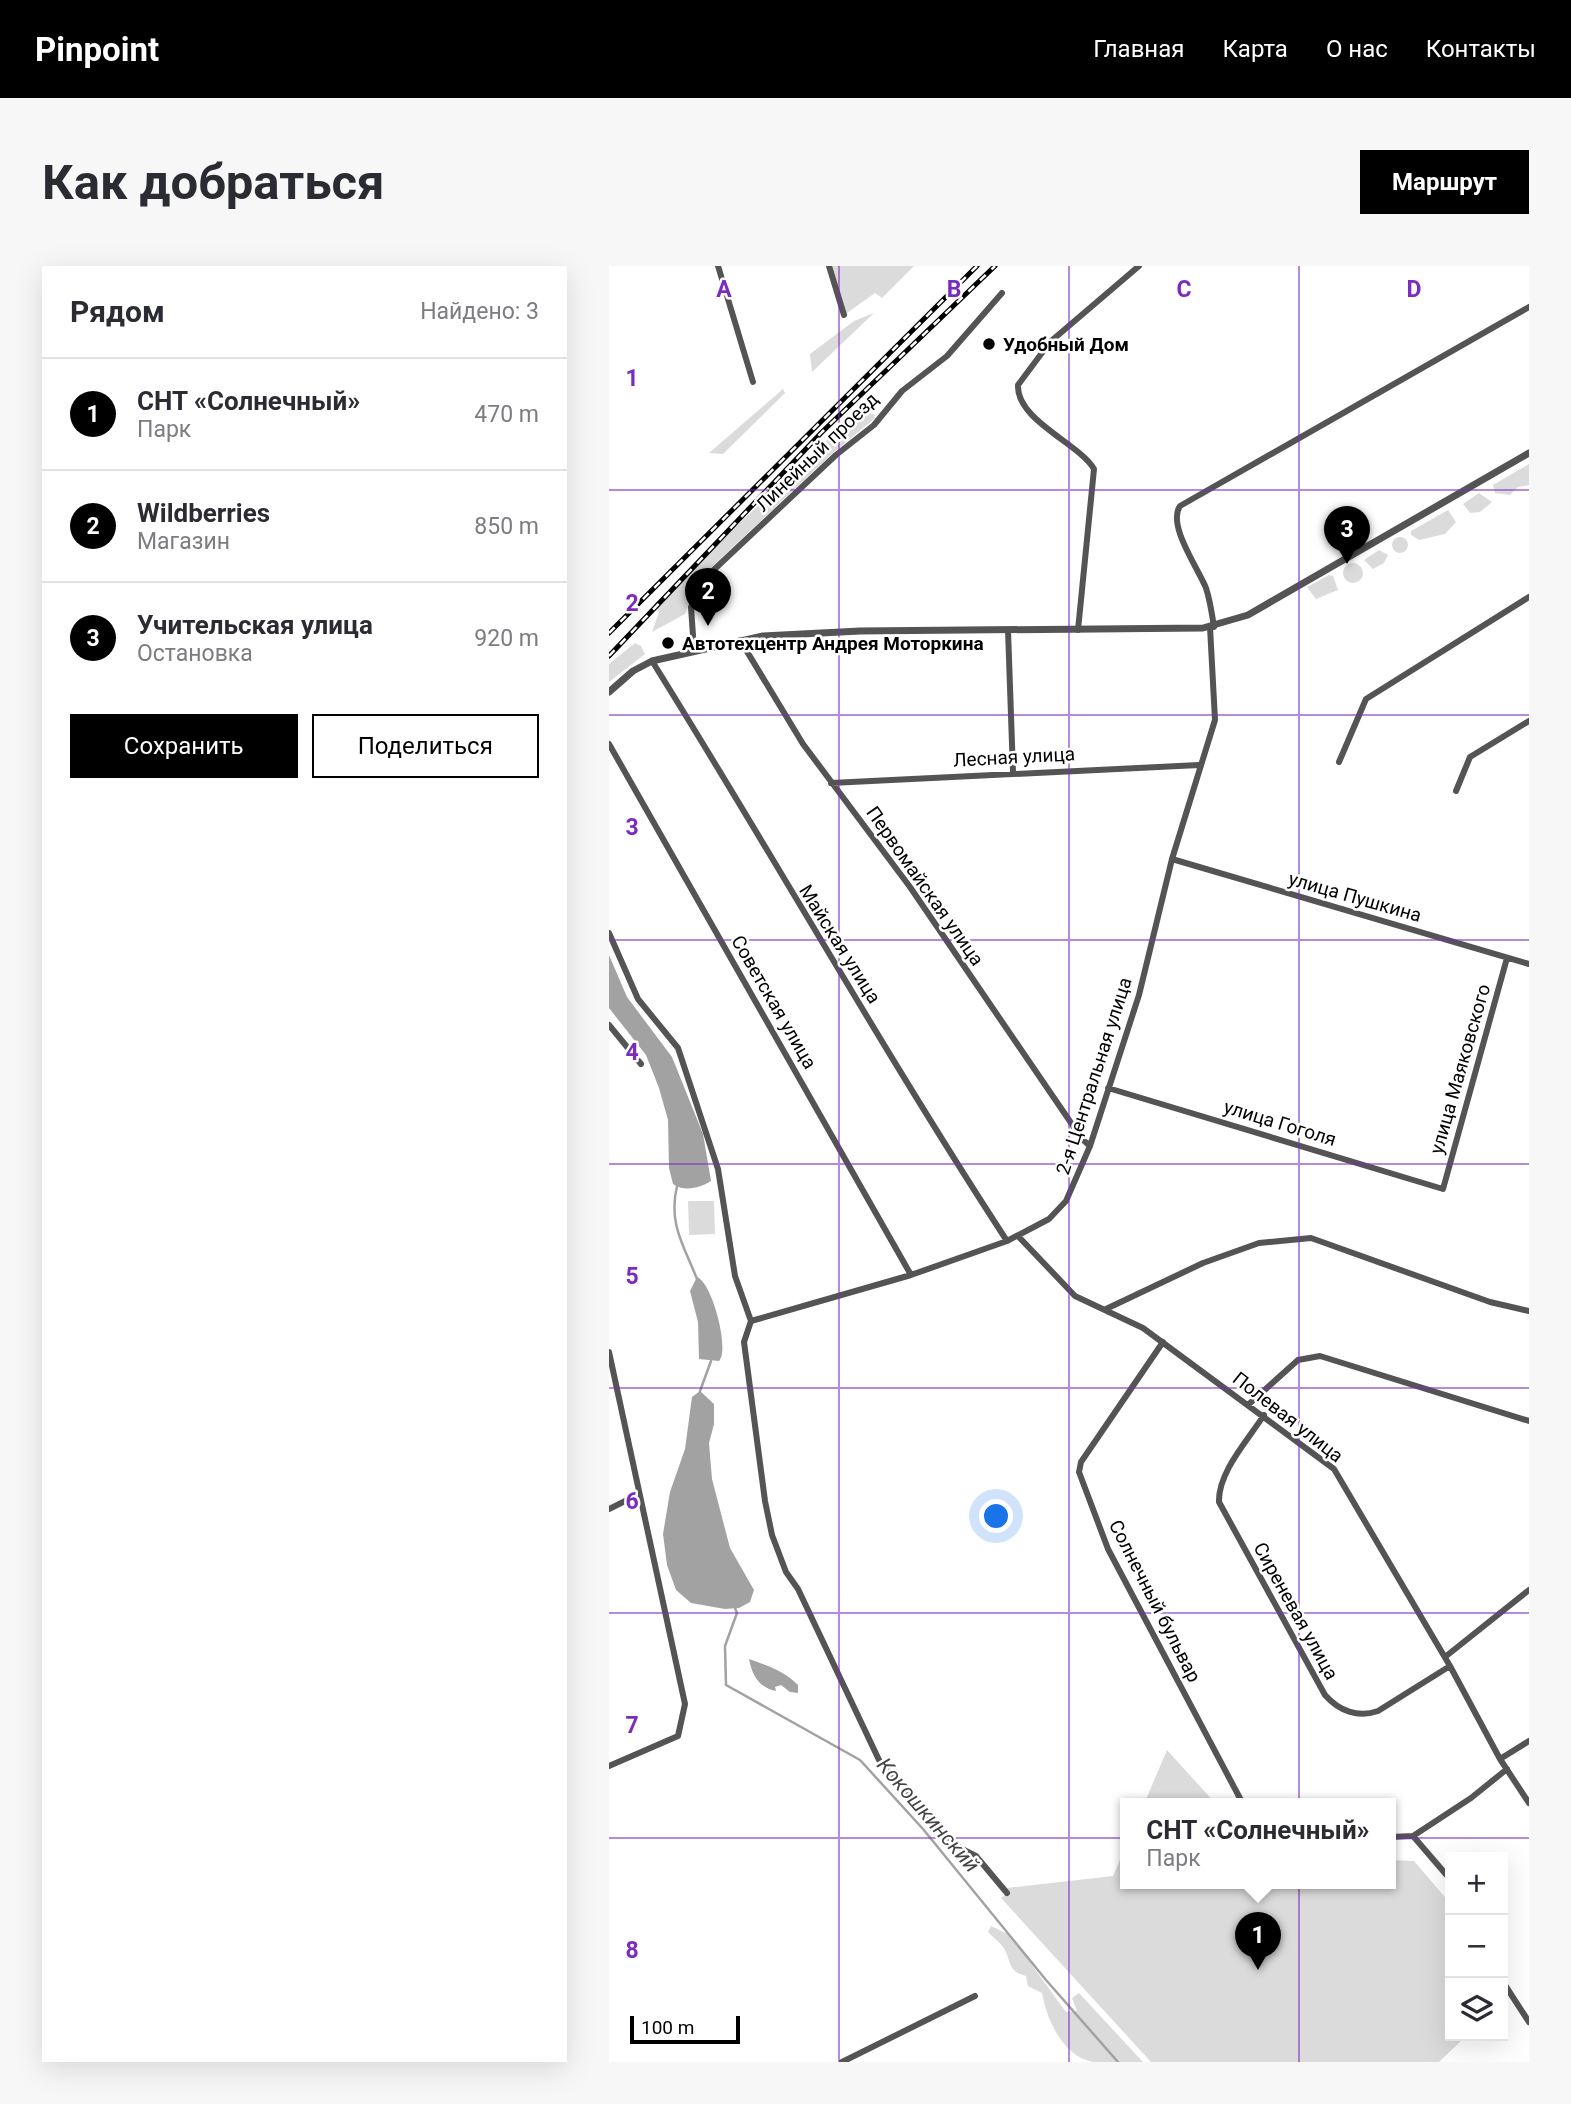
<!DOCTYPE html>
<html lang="ru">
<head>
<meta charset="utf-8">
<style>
  body { margin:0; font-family:Roboto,sans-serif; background:#f7f7f7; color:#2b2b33 }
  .controls { position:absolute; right:21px; bottom:21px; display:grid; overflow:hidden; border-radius:0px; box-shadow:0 7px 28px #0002 }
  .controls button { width:63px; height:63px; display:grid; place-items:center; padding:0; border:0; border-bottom:2px solid #e1e1e2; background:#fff; color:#2b2b33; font:35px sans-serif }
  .scale { position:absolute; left:21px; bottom:18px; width:110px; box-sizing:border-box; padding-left:7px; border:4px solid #000; border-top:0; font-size:19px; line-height:24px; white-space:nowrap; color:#000; -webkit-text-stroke:5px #fff; paint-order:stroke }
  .you { position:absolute; left:388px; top:1251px; width:24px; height:24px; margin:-18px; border:5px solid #fff; border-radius:50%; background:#1a73e8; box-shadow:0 0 0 10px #1a73e833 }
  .badge { display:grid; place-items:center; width:46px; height:46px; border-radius:50%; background:#000; color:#fff; font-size:23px; font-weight:700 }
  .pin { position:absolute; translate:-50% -58px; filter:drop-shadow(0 2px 4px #0008) }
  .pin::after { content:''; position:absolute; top:37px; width:24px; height:21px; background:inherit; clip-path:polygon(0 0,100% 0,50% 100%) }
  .popup { position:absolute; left:511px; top:1532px; width:276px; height:91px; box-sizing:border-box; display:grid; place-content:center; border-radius:0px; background:#fff; filter:drop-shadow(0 2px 5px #0005); font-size:23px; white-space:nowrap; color:#7c7c81 }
  .popup b { font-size:26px; color:#2b2b33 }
  .popup::after { content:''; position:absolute; left:50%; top:100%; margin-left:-14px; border:14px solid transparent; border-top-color:#fff }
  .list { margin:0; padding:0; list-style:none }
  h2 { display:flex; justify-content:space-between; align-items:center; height:91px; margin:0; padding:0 28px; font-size:30px }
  h2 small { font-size:23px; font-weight:400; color:#7c7c81 }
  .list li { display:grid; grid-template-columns:46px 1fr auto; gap:21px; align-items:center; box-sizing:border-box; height:112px; padding:0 28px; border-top:2px solid #e1e1e2 }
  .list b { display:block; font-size:26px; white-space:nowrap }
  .list p { margin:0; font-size:23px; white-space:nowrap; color:#7c7c81 }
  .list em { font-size:23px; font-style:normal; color:#7c7c81 }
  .actions { display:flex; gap:14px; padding:21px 28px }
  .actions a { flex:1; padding:16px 0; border:2px solid #000; border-radius:0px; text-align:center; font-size:24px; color:#000 }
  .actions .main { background:#000; color:#fff }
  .icon { flex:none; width:38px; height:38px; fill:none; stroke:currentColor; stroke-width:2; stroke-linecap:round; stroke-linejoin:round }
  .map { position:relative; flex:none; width:920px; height:1796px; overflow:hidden; border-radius:0px }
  header { display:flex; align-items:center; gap:42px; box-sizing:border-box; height:98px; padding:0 35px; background:#000; color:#fff }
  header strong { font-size:33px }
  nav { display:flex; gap:38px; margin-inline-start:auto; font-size:24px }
  .intro { display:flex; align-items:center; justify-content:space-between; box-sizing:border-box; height:168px; padding:0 42px }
  h1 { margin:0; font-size:49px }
  .button { padding:18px 32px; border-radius:0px; background:#000; color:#fff; font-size:24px; font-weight:700 }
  main { display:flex; gap:42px; padding:0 42px }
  aside { flex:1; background:#fff; border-radius:0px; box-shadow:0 7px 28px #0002 }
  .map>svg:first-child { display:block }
  .green { fill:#dbdbdb }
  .water { fill:#a2a2a2 }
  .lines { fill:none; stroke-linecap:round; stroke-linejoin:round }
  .stream { stroke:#a2a2a2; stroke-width:2.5 }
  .minor { stroke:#545454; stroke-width:6 }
  .tertiary { stroke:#545454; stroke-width:7 }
  .rail-casing { stroke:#000; stroke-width:5 }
  .rail { stroke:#fff; stroke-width:2.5; stroke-dasharray:8; stroke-linecap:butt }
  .grid { fill:none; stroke:#7b2cbf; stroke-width:2; stroke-opacity:0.55 }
  .poi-dot { fill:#000; stroke:#fff; stroke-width:2.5 }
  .labels { text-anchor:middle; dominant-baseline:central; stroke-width:5; stroke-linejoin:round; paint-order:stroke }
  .poi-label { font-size:19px; font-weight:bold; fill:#000; stroke:#fff; text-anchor:start }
  .street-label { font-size:19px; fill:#000; stroke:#fff }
  .water-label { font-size:21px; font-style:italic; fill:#434343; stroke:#fff }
  .grid-label { font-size:23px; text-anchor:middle; font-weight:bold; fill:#7b2cbf; stroke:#fff; stroke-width:5; stroke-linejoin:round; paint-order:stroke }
</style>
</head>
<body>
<header>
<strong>Pinpoint</strong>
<nav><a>Главная</a><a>Карта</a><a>О нас</a><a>Контакты</a></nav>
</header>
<div class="intro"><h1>Как добраться</h1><a class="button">Маршрут</a></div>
<main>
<aside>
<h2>Рядом<small>Найдено: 3</small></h2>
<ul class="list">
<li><span class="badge">1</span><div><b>СНТ «Солнечный»</b><p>Парк</p></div><em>470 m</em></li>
<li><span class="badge">2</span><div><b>Wildberries</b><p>Магазин</p></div><em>850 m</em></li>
<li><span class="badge">3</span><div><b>Учительская улица</b><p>Остановка</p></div><em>920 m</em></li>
</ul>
<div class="actions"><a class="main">Сохранить</a><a>Поделиться</a></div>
</aside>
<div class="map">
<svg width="920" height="1796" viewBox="0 0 920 1796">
  <rect width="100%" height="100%" fill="#fff"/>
  <path class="green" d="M220,0h85l-32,32 -7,-5 -31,22z
    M265,47l-62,59 -2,-18 44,-33z
    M174,123l2,4 -62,61 -14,-1z
    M252,142l14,7 -2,5 -40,33 -132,124 -7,9 -9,28 -33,18 7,-20 -5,-8z
    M920,198v21l-11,2 -8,8 -15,-2 -2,-8z
    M870,227l13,9 -12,10 -10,1 -7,-9z
    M839,244l8,12 -11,12 -26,6 -8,-5v-4z
    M783 279a8 8 0 1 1 16 0a8 8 0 1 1-16 0Z
    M770,284l9,5 -4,8 -11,6 -9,-9z
    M734 307a10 10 0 1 1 20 0a10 10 0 1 1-20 0Z
    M720,309l4,1 5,14 -22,9 -9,-12z
    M26,377l6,3 4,8 -36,28v-18z
    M79,935h26l1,33 -26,1z
    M558,1484l49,54h-72z
    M516,1582v36h266v-24l23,1 36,42v133h16l-27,26h-288l-150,-164 6,-5v-5l106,-12z
    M382,1660l19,9 56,77 11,-1 -5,-13 7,-5 64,69c-16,0 -35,0 -50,0 -29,-5 -46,-41 -51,-69l-14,-7 -2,-10c-17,-4 -15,-13 -21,-26 -4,-7 -12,-13 -17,-18z"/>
  <path class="water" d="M0,689l18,42 45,60 31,77 8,47c-11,7 -27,11 -38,3l-4,-16 -1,-48 -9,-32 -13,-33 -37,-47z
    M88,1011c15,5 33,73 22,84l-20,-2 -1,-37 -8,-31z
    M91,1125l14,13v20l-5,19 3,36 18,69 24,42 -4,12 -11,6 -14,1 -34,-6 -15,-13 -9,-25 -4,-31 7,-42 15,-43 7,-52z
    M140,1393c18,7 34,11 49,26v8l-8,-1 -9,-7 -6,2 1,4c-17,-3 -24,-16 -27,-32z"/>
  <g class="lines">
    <path class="stream" d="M68,920c-9,38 7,60 20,93
      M91,1125l11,-30
      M126,1342l2,5 -12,33 1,39 134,75 63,69 123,151 72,82"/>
    <path class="minor" d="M109,0l35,116
      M220,0l15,49
      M605,361c-2,-13 -4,-27 -8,-39 -8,-20 -39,-63 -26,-82l349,-199
      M399,364l5,142
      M469,364l16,-161c-14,-25 -78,-49 -76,-84l32,-43 89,-76
      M131,374l63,104 107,143 172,252 8,7
      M85,384l-3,-43 13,-28 132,-124 38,-30 28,-34 45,-35 55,-63
      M43,395c120,192 231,390 355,580
      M0,478l302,531
      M730,496l27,-63 163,-102
      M222,517l368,-18
      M847,525l14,-34 59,-36
      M563,593l357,105
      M0,667l29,66 40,49 40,121 17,107 16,45
      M0,759l32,39
      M499,822l335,101 64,-231
      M409,970l57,60 68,32 191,141 116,197 50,93 29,44
      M497,1043l97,-46 56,-20 52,-5 179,64 39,9
      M142,1055l160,-46 96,-34 42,-22 17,-18 24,-55 49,-151 33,-136 43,-139 -5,-93
      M142,1055l-7,21 21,159 7,34 14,37 12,17 81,171 57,68 26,21 14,7 31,37
      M554,1076l-82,120 -2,10 29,77 135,255
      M0,1086l76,352 -7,32 -69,30
      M640,1138l49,-44 22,-4 209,65
      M655,1149c-16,25 -46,57 -45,87l106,193c14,16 33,23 53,16l72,-45
      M0,1243l30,-15
      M836,1391l84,-67
      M891,1493l29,-18
      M804,1570l37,43
      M782,1571l22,-1 58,-38 36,-29
      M894,1716l26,40
      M233,1796l133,-66"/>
    <path class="tertiary" d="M0,426l24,-21 19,-10 111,-25 97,-5 343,-3 45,-13 281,-162"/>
    <defs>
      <path id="rail" d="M0,367l368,-367
        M0,390l213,-224 173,-166"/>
    </defs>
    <use href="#rail" class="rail-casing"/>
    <use href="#rail" class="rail"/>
  </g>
  <path class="grid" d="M230,0v1796M460,0v1796M690,0v1796M0,224h920M0,449h920M0,674h920M0,898h920M0,1122h920M0,1347h920M0,1572h920"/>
  <g class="poi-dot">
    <circle cx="380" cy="78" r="7"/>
    <circle cx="59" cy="377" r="7"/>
  </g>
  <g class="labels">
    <g class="poi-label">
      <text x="394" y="78">Удобный Дом</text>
      <text x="73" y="377">Автотехцентр Андрея Моторкина</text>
    </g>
    <g class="street-label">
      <text transform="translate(208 186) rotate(-44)">Линейный проезд</text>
      <text transform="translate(405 491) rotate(-3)">Лесная улица</text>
      <text transform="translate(316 620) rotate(55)">Первомайская улица</text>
      <text transform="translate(746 631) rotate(16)">улица Пушкина</text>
      <text transform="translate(231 678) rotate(58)">Майская улица</text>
      <text transform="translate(165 736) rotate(60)">Советская улица</text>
      <text transform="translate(851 803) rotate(-74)">улица Маяковского</text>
      <text transform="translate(485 810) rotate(-72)">2-я Центральная улица</text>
      <text transform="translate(671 857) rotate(17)">улица Гоголя</text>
      <text transform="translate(679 1151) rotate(38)">Полевая улица</text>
      <text transform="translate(546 1335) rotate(63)">Солнечный бульвар</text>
      <text transform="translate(687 1345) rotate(61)">Сиреневая улица</text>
    </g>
    <g class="water-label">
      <text transform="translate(319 1549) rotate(49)">Кокошкинский</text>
    </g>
  </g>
  <g class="grid-label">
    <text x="115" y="31">A</text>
    <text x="345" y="31">B</text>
    <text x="575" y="31">C</text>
    <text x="805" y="31">D</text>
    <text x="23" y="120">1</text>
    <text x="23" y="345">2</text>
    <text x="23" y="569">3</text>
    <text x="23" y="794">4</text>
    <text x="23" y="1018">5</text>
    <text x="23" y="1243">6</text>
    <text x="23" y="1467">7</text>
    <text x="23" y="1692">8</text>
  </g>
</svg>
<div class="controls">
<button>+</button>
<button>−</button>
<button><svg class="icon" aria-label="layers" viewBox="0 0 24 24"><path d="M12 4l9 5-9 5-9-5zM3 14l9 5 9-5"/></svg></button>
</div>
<div class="scale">100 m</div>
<div class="you"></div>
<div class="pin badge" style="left:649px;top:1704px">1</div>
<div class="popup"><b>СНТ «Солнечный»</b>Парк</div>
<div class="pin badge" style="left:99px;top:360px">2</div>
<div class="pin badge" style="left:738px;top:298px">3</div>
</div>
</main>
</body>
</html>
